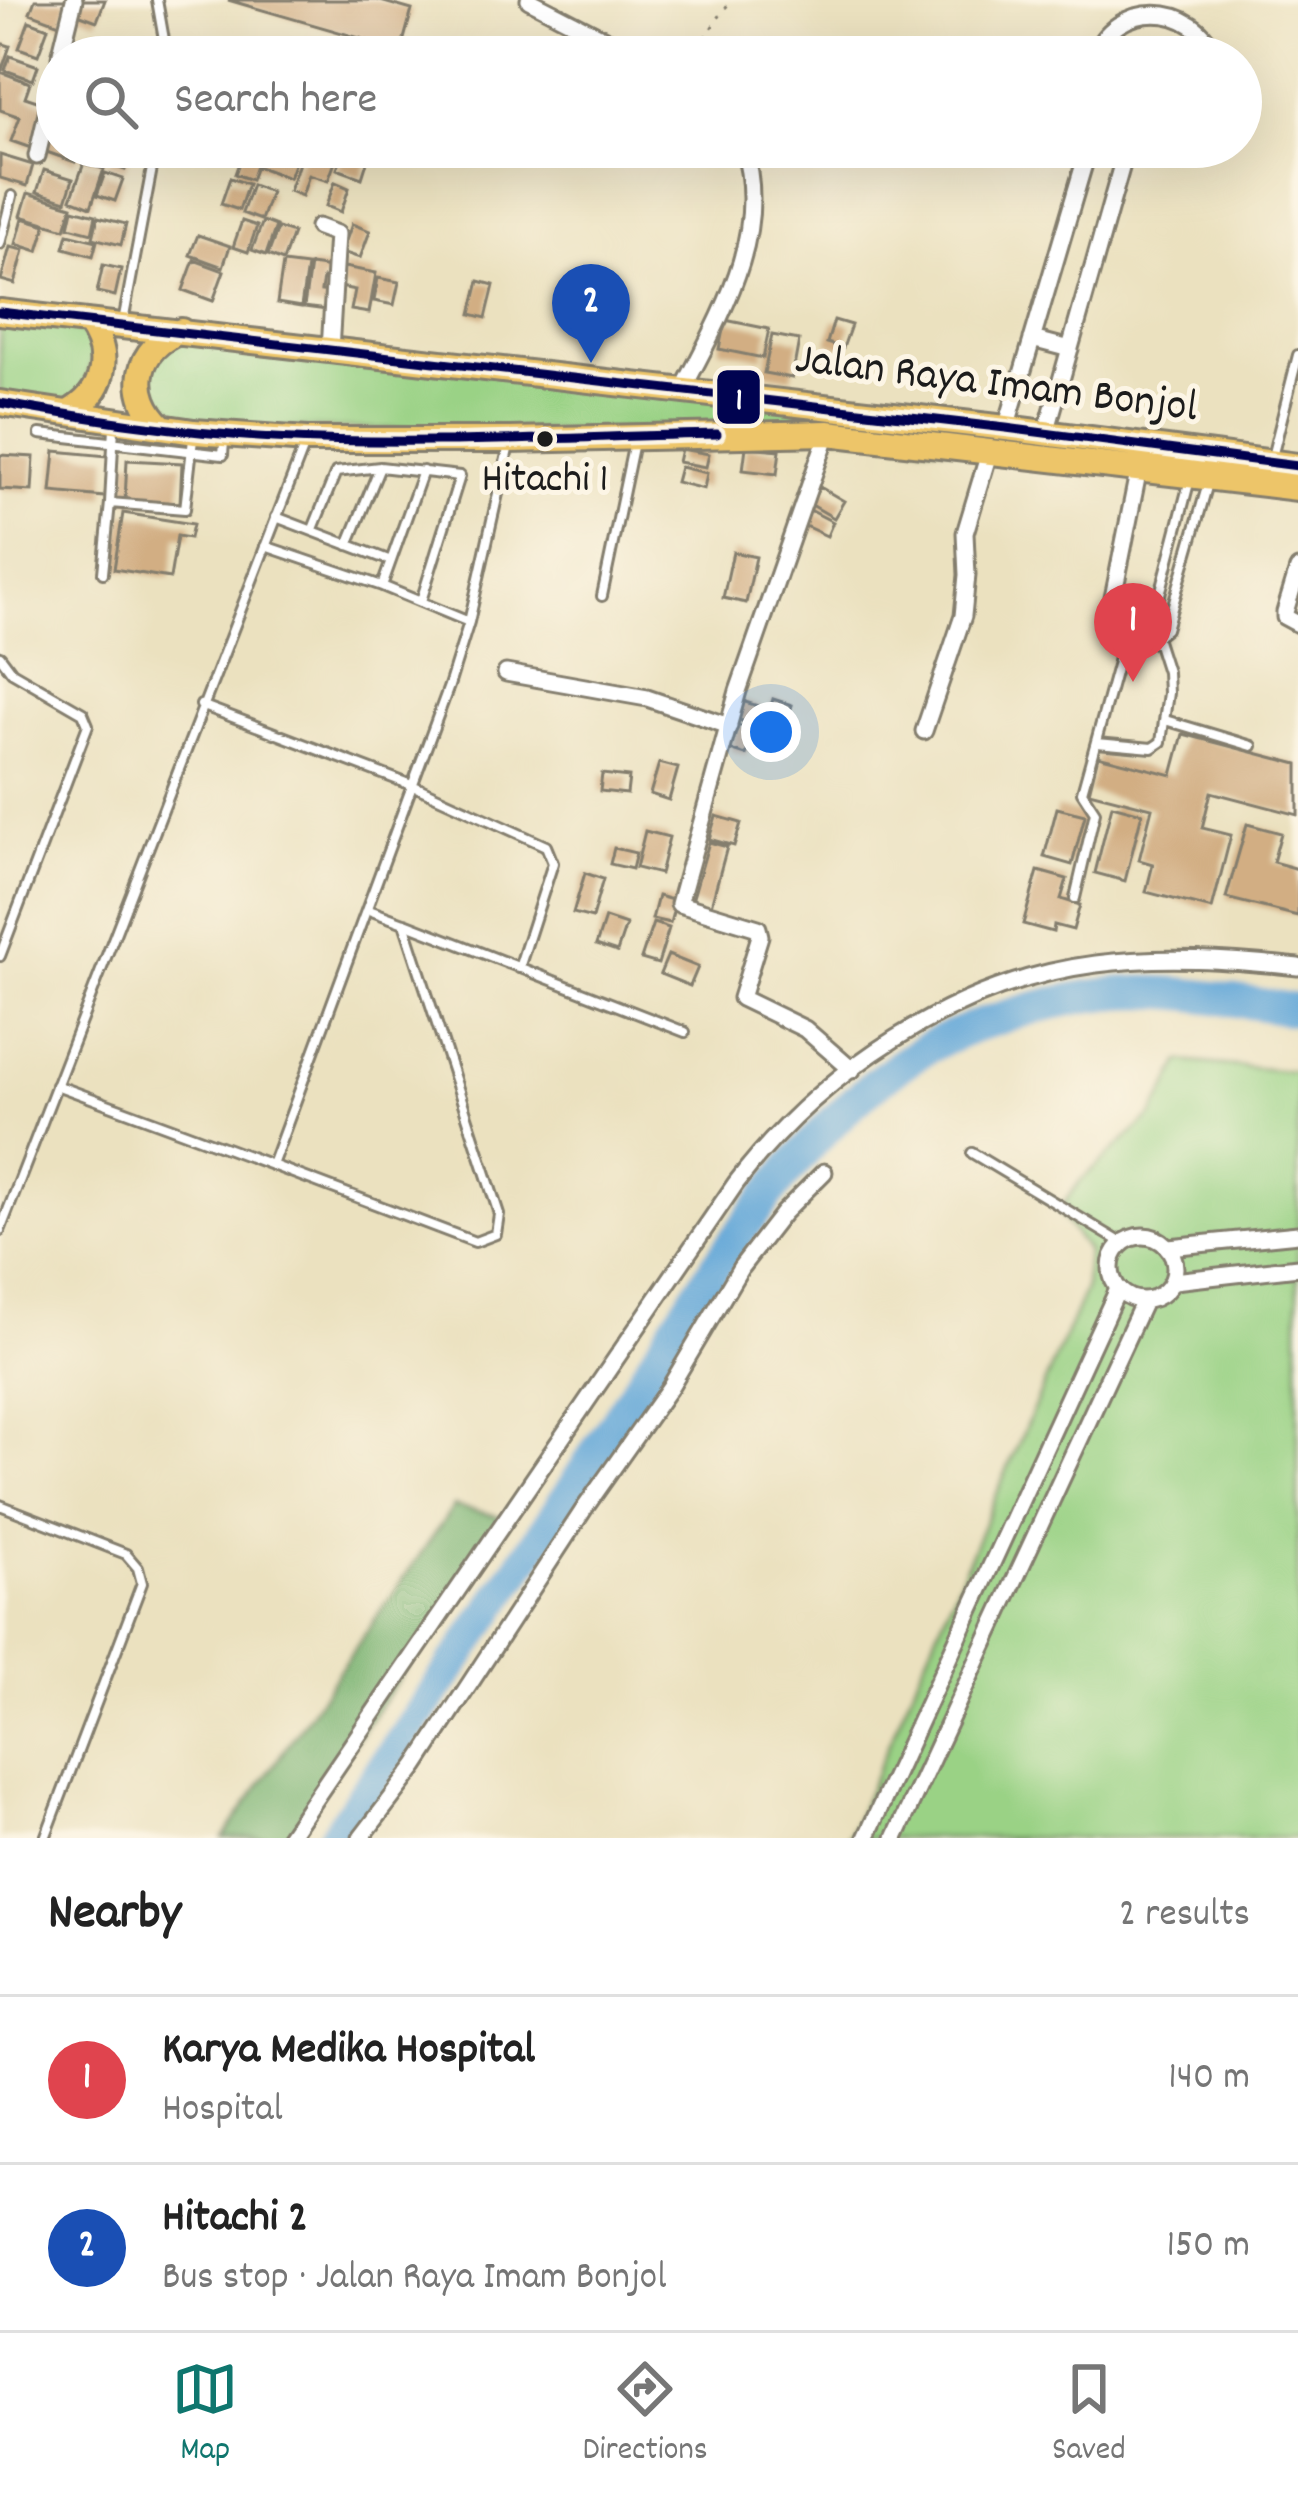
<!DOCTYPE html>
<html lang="en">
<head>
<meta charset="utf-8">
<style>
  body { margin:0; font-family:Dekko,sans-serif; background:#f6f6f6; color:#222 }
  .you { position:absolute; left:771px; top:732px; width:42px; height:42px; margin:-30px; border:9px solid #fff; border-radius:50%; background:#1a73e8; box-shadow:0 0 0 18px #1a73e833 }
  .badge { display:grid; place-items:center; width:78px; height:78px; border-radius:50%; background:#0f766e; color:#fff; font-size:39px; font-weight:700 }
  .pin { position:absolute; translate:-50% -99px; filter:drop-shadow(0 3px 6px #0008) }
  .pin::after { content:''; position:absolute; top:63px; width:42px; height:36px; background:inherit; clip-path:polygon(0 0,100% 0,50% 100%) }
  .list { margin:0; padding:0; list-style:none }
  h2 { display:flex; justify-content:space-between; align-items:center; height:156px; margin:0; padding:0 48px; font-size:51px }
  h2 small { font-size:39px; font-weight:400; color:#767676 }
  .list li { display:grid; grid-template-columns:78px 1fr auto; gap:36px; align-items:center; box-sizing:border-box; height:168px; padding:0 48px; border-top:3px solid #e0e0e0 }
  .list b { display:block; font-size:45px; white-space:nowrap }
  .list p { margin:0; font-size:39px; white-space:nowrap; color:#767676 }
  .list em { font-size:39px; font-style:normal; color:#767676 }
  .icon { flex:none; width:66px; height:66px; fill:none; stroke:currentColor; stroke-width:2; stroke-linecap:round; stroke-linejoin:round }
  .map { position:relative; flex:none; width:1298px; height:1838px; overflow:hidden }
  .search { position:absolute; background:#fff; box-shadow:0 12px 48px #0002; left:36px; right:36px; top:36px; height:132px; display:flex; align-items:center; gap:30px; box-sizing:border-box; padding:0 42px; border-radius:66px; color:#767676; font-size:45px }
  .sheet { height:492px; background:#fff }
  nav { display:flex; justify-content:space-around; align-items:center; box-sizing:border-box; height:168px; border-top:3px solid #e0e0e0; background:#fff; font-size:33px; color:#767676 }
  nav a { display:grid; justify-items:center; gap:6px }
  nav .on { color:#0f766e }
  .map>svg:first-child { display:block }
  .green { fill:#9ad285; stroke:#5b7750; stroke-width:3 }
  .forest { fill:#7bb472; stroke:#4c6847; stroke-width:3 }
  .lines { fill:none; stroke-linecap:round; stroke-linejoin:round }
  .river { stroke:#63a7d8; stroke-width:33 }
  .building { fill:#d2ae83 }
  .service-casing { stroke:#847e6e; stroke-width:14 }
  .minor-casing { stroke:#847e6e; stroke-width:21 }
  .trunk-casing { stroke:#847e6e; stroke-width:30 }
  .path { stroke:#847e6e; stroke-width:3; stroke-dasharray:3 9; stroke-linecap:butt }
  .service { stroke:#fff; stroke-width:8 }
  .minor { stroke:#fff; stroke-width:15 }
  .trunk { stroke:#edc569; stroke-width:24 }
  .bus-1-casing { stroke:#fcf5e5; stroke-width:18 }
  .bus-1 { stroke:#000350; stroke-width:9 }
  .bus-dot { fill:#1c1c1c; stroke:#fcf5e5; stroke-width:4.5 }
  .labels { text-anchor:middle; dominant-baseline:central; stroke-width:10; stroke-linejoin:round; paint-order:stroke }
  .bus-label { font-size:42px; fill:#1c1c1c; stroke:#fcf5e5 }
  .street-label { font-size:45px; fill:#1c1c1c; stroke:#fcf5e5 }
  .line-badge { stroke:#fcf5e5; stroke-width:4.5 }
  .badge-label { font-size:33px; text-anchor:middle; font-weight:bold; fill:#fff }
</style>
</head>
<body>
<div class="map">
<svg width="1298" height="1838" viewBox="0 0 1298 1838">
  <rect width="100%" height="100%" fill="#fcf5e5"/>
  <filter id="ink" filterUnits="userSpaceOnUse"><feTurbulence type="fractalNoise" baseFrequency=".00833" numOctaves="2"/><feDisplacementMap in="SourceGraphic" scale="24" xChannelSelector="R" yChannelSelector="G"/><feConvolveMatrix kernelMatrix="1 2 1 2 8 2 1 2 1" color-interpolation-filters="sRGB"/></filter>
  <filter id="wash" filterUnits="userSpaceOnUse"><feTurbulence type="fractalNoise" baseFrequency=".004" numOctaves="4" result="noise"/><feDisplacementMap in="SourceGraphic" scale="48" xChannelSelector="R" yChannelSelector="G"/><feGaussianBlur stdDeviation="2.7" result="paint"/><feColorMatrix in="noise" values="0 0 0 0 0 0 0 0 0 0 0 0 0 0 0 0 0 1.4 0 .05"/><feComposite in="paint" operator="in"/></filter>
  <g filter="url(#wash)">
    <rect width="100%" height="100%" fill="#ebe1bf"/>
    <path class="green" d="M0,312l98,23 -17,71 -81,-3z
      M165,337l841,91 292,60 -470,-55 -666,-6 -20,-64z
      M1181,1061l117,11v766h-450l237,-548 2,-39 -29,-40 22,-30 73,-66z"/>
    <path class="forest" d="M454,1506l57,13 -224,319h-64z"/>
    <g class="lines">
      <path class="river" d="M333,1838c80,-114 160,-229 237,-346 91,-137 226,-390 380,-455 50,-22 112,-39 167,-44 60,-5 122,9 181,17"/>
    </g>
    <g id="blocks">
      <path class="building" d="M35,0h32l-5,25 -32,-12z
        M80,0h25l-8,21 -22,-8z
        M228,0h149l35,10 -11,40z
        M29,21l19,7 -10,27 -19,-7z
        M0,43l10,3 -9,26 29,11 -5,14 21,7 -15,44 -20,-7 9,-24 -20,-7z
        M10,56l28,10 -5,14 -28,-10z
        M52,117l5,2v28h23l-5,15 -34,-12z
        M82,147h28l-6,17 -25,-8z
        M114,147h19l-8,23 -17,-6z
        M345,147l24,9 -7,22 -25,-9z
        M264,148l32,11 -7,19 -33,-12 -5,14 -16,-6 9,-25 17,6z
        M321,148l17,6 -10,27 -19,-6 -7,21 -13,-5 14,-39 15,5z
        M0,155l33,10 -6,21 -27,-8z
        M84,163l20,6 -13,38 -20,-8z
        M44,170l29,9 -7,22 -29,-9z
        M105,173l18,6 -8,22 -18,-6z
        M230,178l18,6 -9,26 -18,-6z
        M335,182l14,6 -8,24 -15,-6z
        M252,185l19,7 -10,28 -19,-7z
        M28,193l44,13 -7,23 -44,-13z
        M73,209l23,6 -4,18 -23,-6z
        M98,217l28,7 -5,21 -28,-7z
        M23,218l23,7 -8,26 -22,-7z
        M242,221l15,5 -9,26 -15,-5z
        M263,221l13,5 -10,29 -14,-5z
        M352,224l18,7 -10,27 -18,-6z
        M278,228l15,5 -10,28 -15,-6z
        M68,234l29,7 -4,15 -29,-8z
        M198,235l32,11 -7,21 -33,-12z
        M10,247l14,3 -9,34 -14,-4z
        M194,260l30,11 -11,30 -30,-11z
        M283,263l24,3 -6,41 -24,-4z
        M103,265l18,4 -6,27 -18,-4z
        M310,265l21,3 -1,11 -7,-1 -2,13 8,1 -2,18 -23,-3z
        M344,267l32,6 -7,40 -18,-3 4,-20 -15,-3z
        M378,278l21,4 -5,23 -20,-4z
        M479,281l15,4 -8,33 -15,-4z
        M725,320l44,9 -6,29 -44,-9z
        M834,320l17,5 -8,23 -16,-5z
        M772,335l27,5 -7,38 -28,-5z
        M746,447l34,3 -3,24 -34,-4z
        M681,449l28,5 -3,13 -28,-5z
        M55,451l53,5 -3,41 -54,-5z
        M0,455l34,2 -2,34 -32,-2z
        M127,460l55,3 -2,40 -55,-3z
        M680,467l27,6 -3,16 -28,-7z
        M820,487l24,14 -10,17 -24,-14z
        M808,509l25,13 -6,14 -26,-12z
        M123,513l70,11 -3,14 -13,-2 -7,42 -56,-9z
        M733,552l23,5 -10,46 -23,-5z
        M773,699l19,6 -9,30 -19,-6z
        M742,701l22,7 -6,18 -22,-7z
        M737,725l17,5 -8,25 -16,-5z
        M1183,734l115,30v51l-87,-23 -9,36 29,7 -19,74 -66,-17 7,-28 -14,-4 13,-52 -63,-16 9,-36 74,19z
        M659,763l19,5 -9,32 -19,-6z
        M602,774l27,3 -2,17 -27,-3z
        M1112,805l30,8 -17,68 -30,-8z
        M1057,808l28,7 -13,50 -28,-8z
        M716,816l25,7 -7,23 -25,-7z
        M1247,824l34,9 -8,29 25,7v47l-72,-18z
        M645,831l24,6 -9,37 -24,-6z
        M709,842l18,5 -17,62 -19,-5z
        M614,848l22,5 -4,16 -22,-5z
        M1038,871l29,8 -6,20 19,6 -7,25 -19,-5 -1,7 -30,-8z
        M585,873l18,6 -11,39 -19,-5z
        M658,896l18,5 -6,22 -18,-4z
        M605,918l21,7 -9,27 -21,-7z
        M653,923l16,5 -11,36 -17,-5z
        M668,955l30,12 -8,19 -30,-12z"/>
    </g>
  </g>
  <g filter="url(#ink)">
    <use href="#blocks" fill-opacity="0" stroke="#847e6e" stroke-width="3"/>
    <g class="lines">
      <defs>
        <path id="service" d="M157,0l10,57
          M0,244l12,-48
          M123,322l33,-175
          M40,434l183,21 1,-13
          M1271,461l27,-106
          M110,503l4,-76
          M276,517l115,44 -9,25 87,36
          M313,529l23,-57 44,-5 80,9 -39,125
          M348,545l32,-78
          M265,546l117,40
          M391,561l32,-90
          M103,573l7,-70 75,6 8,-70
          M602,596l32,-154
          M1157,636l9,-7 43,-149
          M0,656l12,16 71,41 5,12 -88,231
          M201,705l213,81 132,60 7,17 -34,105
          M1165,720l87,26
          M1097,743l55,5 9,-6 7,-49 -1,-21 -15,-47 38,-146
          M1075,898l20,-86 -13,-20 37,-134c8,-16 18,-22 36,-15
          M405,923l280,109
          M56,1085l216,80 177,-479 20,-64 40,-177
          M972,1153l150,90
          M272,1165l203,77 21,-8 3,-20 -95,-291 -35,-13
          M0,1231l305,-787
          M0,1505l126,49 12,14 4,15 -97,255"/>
        <path id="minor" d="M529,0l111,57
          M60,57l14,-57
          M1094,57c19,-57 103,-57 121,0
          M37,156l20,-86
          M318,227l19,7 -7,116
          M1032,339l38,10
          M682,391c39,-76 89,-158 61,-244
          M1006,428l83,-281
          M828,433l-90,258 -59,213 79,24 2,8 -19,62 64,31 47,41
          M1046,433l81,-286
          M1298,569l-13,43v5l13,7
          M1112,603l27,-135
          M506,673l141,25 82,28
          M924,731l39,-115 4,-41 -2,-42 25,-83
          M1111 1268a32 32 0 1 1 64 0a32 32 0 1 1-64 0Z
          M1169,1247l129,-13
          M1174,1281l124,-14
          M288,1838l448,-655c85,-111 219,-201 360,-219 66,-9 136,-4 202,3
          M361,1838l55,-72 168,-257 86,-122 71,-120 42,-54 41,-41
          M866,1838l252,-549
          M895,1838l249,-537"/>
        <path id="trunk" d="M0,312l1006,116 292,38
          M0,403l194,29 113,8h203l318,-7 470,55
          M68,413c37,-20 45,-57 20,-91
          M162,427c-35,-33 -27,-79 19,-96"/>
      </defs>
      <use href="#service" class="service-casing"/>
      <use href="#minor" class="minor-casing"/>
      <use href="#trunk" class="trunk-casing"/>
      <path class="path" d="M691,57l40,-57"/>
      <use href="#service" class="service"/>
      <use href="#minor" class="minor"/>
      <use href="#trunk" class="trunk"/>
      <defs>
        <path id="bus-1" d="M0,312l1006,116 292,38
          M0,403c91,16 182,30 274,35 148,8 296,-1 443,-4"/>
      </defs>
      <use href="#bus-1" class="bus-1-casing"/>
      <use href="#bus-1" class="bus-1"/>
    </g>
  </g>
  <circle class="bus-dot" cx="545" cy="439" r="10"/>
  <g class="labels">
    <g class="bus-label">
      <text x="545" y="482">Hitachi 1</text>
    </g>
    <g class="street-label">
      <text transform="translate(996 386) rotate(7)">Jalan Raya Imam Bonjol</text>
    </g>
  </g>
  <rect class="line-badge" x="715" y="368" width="47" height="58" rx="12" fill="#000350"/>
  <g class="badge-label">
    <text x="739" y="409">1</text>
  </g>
</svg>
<div class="you"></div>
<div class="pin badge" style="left:1133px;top:682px;background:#e0444e">1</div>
<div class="pin badge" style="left:591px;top:363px;background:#1a4fb4">2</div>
<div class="search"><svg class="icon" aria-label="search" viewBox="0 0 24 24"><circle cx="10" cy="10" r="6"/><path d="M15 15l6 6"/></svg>Search here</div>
</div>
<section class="sheet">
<h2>Nearby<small>2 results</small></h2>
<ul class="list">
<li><span class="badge" style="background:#e0444e">1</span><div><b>Karya Medika Hospital</b><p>Hospital</p></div><em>140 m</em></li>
<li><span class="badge" style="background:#1a4fb4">2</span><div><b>Hitachi 2</b><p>Bus stop · Jalan Raya Imam Bonjol</p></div><em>150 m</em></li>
</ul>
</section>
<nav>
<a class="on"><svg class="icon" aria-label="map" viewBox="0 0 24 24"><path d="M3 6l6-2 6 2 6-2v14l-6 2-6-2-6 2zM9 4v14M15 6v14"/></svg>Map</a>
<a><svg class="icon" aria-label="directions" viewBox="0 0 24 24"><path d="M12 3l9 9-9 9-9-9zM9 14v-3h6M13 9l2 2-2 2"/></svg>Directions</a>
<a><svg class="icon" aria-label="saved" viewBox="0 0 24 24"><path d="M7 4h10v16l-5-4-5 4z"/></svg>Saved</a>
</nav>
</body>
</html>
